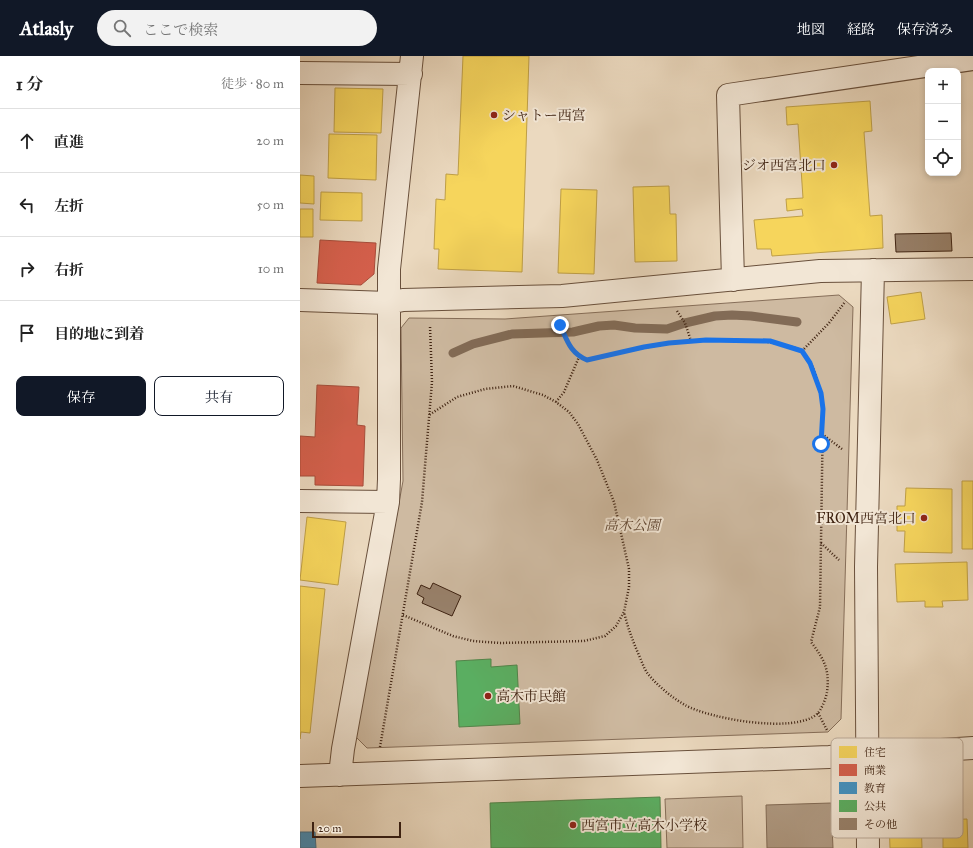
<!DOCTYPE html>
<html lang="ja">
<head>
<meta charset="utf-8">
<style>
  body { margin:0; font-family:"IM FELL Great Primer","Noto Serif JP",serif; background:#f2f2f2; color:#222 }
  .controls { position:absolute; right:12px; top:12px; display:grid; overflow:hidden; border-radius:8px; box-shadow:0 2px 6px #0003 }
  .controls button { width:36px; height:36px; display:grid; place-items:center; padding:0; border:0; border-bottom:1px solid #e0e0e0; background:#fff; color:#222; font:20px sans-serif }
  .scale { position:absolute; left:12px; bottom:10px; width:89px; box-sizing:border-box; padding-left:4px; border:2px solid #3e2211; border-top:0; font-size:11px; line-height:14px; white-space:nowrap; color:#3e2211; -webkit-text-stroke:3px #f2e6d5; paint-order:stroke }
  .stop { position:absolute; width:12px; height:12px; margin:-9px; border:3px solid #1a73e8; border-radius:50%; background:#fff }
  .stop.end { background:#1a73e8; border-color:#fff; box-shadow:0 1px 4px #0008 }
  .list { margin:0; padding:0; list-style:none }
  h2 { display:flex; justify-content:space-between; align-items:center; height:52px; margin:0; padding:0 16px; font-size:17px }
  h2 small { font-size:13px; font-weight:400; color:#767676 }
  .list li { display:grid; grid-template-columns:26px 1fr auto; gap:12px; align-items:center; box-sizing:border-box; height:64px; padding:0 16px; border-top:1px solid #e0e0e0 }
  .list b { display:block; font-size:15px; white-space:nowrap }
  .list em { font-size:13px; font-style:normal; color:#767676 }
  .actions { display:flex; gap:8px; padding:12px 16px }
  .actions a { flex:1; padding:9px 0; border:1px solid #111827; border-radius:8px; text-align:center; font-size:14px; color:#111827 }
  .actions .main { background:#111827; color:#fff }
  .icon { flex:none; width:22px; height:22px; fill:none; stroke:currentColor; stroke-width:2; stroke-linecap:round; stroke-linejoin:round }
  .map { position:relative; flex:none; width:673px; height:792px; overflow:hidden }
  header { display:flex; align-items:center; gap:24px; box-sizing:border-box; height:56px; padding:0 20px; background:#111827; color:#fff }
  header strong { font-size:19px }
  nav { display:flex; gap:22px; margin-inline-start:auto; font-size:14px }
  .search { width:280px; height:36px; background:#f2f2f2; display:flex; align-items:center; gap:10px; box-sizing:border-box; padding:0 14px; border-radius:22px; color:#767676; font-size:15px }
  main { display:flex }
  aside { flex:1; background:#fff }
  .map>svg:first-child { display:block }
  .green { fill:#cebaa1; stroke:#866e59 }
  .water { fill:#b09b84; stroke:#826b56 }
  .homes { fill:#f6d55c; stroke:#bf9f46 }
  .shops { fill:#d6604d; stroke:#a84d3b }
  .schools { fill:#4393c3; stroke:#42718e }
  .public { fill:#5aae61; stroke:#528449 }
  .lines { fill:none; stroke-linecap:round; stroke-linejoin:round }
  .stream { stroke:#826b56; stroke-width:9 }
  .building { fill:#98816b; stroke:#3e2211 }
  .minor-casing { stroke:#69503c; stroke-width:24 }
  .path { stroke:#3e2211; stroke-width:2.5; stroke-dasharray:1 2; stroke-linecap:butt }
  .minor { stroke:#f2e6d5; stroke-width:22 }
  .route { stroke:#1a73e8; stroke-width:5 }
  .poi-dot { fill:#8f2418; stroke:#f2e6d5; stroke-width:1.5 }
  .labels { text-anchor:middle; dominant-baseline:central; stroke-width:4; stroke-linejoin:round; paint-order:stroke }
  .poi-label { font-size:14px; fill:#3e2211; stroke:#f2e6d5; text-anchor:start }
  .park-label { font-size:14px; font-style:italic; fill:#624835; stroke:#f2e6d5 }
  .key { fill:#f2e6d5; stroke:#bcab9a; stroke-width:1 }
  .key-label { font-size:11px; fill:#3e2211 }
</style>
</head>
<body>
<header>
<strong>Atlasly</strong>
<div class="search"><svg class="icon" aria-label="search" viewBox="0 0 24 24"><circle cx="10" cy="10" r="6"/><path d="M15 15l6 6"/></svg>ここで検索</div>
<nav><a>地図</a><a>経路</a><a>保存済み</a></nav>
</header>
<main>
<aside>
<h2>1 分<small>徒歩 · 80 m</small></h2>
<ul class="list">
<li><svg class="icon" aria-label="ahead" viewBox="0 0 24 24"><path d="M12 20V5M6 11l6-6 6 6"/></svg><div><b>直進</b></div><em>20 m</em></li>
<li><svg class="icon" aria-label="left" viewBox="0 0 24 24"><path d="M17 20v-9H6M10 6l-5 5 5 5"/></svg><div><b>左折</b></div><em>50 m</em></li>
<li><svg class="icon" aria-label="right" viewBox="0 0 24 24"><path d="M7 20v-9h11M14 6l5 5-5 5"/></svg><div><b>右折</b></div><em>10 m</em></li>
<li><svg class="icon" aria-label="arrive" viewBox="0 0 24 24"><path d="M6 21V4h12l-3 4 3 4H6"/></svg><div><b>目的地に到着</b></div></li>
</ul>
<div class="actions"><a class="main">保存</a><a>共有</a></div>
</aside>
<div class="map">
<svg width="673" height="792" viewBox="0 0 673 792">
  <rect width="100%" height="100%" fill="#ebd9bf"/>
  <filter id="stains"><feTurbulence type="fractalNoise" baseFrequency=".005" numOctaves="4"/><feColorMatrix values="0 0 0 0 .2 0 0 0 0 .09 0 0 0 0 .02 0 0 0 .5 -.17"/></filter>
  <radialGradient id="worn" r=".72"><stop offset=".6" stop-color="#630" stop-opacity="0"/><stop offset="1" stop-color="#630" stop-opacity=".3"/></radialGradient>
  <path class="green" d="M539,239l14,12 -12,412 -13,13 -461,16 -11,-11 47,-256 -2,-153 8,-10 96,1z
    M442,740l1,52h-76l-2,-49z"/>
  <path class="water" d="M531,747l2,45h-66l-1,-43z"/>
  <path class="homes" d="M163,0h66l-7,216 -84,-3 1,-20h-5l2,-50 9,1 1,-26 12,1z
    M35,32l48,1 -2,44 -47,-1z
    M570,45l2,30 -8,1 6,84 12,-1 1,33 -111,8 -1,-7h-14l-3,-29 49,-4 -1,-7 -15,2 -1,-12 17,-1 -5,-74 -11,1 -1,-18z
    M29,78l48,1 -1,45 -48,-2z
    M0,119l14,1v28l-14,-1z
    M369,130l1,28h6l1,47 -42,1 -2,-75z
    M261,133l36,1 -3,84 -36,-1z
    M21,136l41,1v28l-42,-1z
    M0,153h13v28h-13z
    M621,236l4,27 -34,5 -4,-27z
    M662,425h11v68h-11z
    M606,432l46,1v64l-48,-1 1,-21h-8v-25h8z
    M7,461l39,5 -8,63 -38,-5z
    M667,506l1,38 -26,1 1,6h-18v-6l-28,1 -2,-38z
    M0,530l25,3 -15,144 -9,-1 -1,7z
    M620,734l2,58h-32l-2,-57z
    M667,763l1,29h-25v-28z"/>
  <path class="shops" d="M20,184l56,3 -2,31 -13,11 -44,-2z
    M17,329l42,2 -2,38 8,1 -2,60 -48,-1v-9h-15v-40l15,1z"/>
  <path class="schools" d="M0,776h15l1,16h-16z"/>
  <path class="public" d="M191,603v8l26,-2 3,59 -61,3 -3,-66z
    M360,741l1,51h-170l-1,-45z"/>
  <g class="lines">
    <path class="stream" d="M153,297l20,-9 39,-10 61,-2 26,-6 15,-1 21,3 32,1 18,-6 30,-7 17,-1 19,1 46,6"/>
  </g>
  <path class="building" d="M651,177l1,18 -56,1 -1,-18z
    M133,527l28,13 -9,20 -30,-13 2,-5 -7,-4 4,-9 9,4z"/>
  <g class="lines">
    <defs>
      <path id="minor" d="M0,17l111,1
        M433,224l-5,-185 245,-36
        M0,244l88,3 15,-3 159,-4 258,-25 153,-2
        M0,445l88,1
        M40,719l3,-26 45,-247 1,-23v-210l23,-213
        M0,720l529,-19 144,-9
        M568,792l-2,-281 7,-297"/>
    </defs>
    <use href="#minor" class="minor-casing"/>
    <path class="path" d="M377,255l8,12 6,18
      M260,266c3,16 12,32 27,38 52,-12 97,-22 151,-20 15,1 30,1 45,5 6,1 16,3 20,7 13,14 17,38 20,57l-3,198 -9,35c13,17 19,28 16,50 -1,6 -5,17 -10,22 -22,20 -107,5 -132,-9 -14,-8 -27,-19 -37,-31 -3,-4 -5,-9 -7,-14 -7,-16 -13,-31 -17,-48
      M502,295l27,-28 16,-21
      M256,346l8,-10 15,-35
      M522,378l20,15
      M521,487l18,17
      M103,559l50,21 20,5 27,2 84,-2 21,-5 11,-10 8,-14 5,-25v-18l-15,-67 -17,-42 -19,-36 -9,-12 -13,-10 -13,-7 -30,-9 -28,3 -28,8 -28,18
      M518,657l9,17
      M80,691l42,-245 10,-120 -2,-56"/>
    <use href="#minor" class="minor"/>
  </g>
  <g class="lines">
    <path class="route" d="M260,269c7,15 10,28 27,35l57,-13 25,-4 37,-3 64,1 32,10 8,12 11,30 2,16 -2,35"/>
  </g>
  <g class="poi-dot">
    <circle cx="194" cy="59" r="4"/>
    <circle cx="534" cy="109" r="4"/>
    <circle cx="624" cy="462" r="4"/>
    <circle cx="188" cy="640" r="4"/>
    <circle cx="273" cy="769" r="4"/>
  </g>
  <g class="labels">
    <g class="poi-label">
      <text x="202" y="59">シャトー西宮</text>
      <text x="526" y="109" text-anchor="end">ジオ西宮北口</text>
      <text x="616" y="462" text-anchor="end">FROM西宮北口</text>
      <text x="196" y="640">高木市民館</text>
      <text x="281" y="769">西宮市立高木小学校</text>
    </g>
    <g class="park-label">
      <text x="332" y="469">高木公園</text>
    </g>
  </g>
  <rect x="531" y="682" width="132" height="100" rx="6" class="key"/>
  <rect x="539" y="690" width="18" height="12" fill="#f6d55c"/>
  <rect x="539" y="708" width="18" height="12" fill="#d6604d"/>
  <rect x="539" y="726" width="18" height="12" fill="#4393c3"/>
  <rect x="539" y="744" width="18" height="12" fill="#5aae61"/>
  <rect x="539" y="762" width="18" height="12" fill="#98816b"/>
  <g class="key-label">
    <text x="564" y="700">住宅</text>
    <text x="564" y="718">商業</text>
    <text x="564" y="736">教育</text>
    <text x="564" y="754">公共</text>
    <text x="564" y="772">その他</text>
  </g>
  <rect width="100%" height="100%" filter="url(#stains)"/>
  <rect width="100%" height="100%" fill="url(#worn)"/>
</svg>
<div class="controls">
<button>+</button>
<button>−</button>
<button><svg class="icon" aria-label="locate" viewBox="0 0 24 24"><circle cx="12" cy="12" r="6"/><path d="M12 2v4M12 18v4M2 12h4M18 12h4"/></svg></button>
</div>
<div class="scale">20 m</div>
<div class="stop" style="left:521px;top:388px"></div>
<div class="stop end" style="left:260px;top:269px"></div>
</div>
</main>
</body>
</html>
